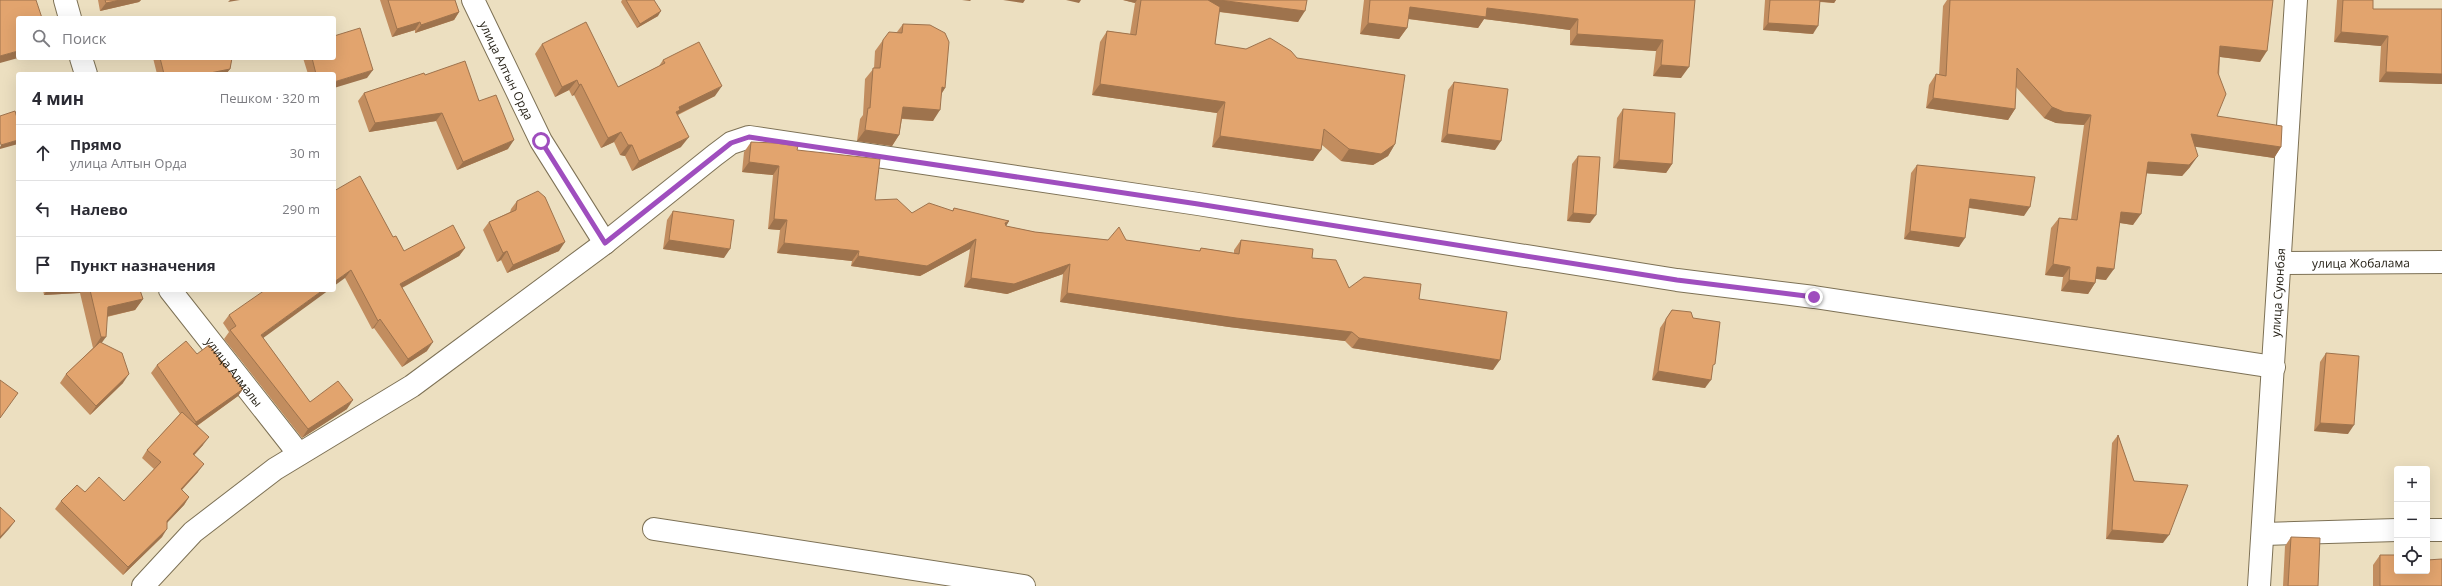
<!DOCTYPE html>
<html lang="ru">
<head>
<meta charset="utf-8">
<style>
  body { margin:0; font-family:"Open Sans",sans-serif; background:#f2f2f3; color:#2b2b33 }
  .controls { position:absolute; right:12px; bottom:12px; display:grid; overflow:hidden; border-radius:4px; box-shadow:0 4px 16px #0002 }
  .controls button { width:36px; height:36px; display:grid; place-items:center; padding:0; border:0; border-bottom:1px solid #e1e1e2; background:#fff; color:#2b2b33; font:20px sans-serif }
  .stop { position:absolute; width:12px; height:12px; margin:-9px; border:3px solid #9f4ebe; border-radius:50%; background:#fff }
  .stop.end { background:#9f4ebe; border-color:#fff; box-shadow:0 1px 4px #0008 }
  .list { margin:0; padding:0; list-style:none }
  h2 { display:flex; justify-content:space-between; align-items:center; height:52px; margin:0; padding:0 16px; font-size:17px }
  h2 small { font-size:13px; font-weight:400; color:#7c7c81 }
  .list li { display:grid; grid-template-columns:26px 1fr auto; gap:12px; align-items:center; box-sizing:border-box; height:56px; padding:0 16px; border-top:1px solid #e1e1e2 }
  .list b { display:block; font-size:15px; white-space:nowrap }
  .list p { margin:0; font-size:13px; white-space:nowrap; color:#7c7c81 }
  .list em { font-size:13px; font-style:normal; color:#7c7c81 }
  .icon { flex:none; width:22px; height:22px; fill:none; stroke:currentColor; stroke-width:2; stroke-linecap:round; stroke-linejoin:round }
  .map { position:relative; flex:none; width:2442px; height:586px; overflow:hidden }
  .search { position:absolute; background:#fff; box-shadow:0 4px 16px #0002; left:16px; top:16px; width:320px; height:44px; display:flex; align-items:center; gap:10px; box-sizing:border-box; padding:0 14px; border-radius:4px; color:#7c7c81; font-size:15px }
  .panel { position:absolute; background:#fff; box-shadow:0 4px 16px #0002; left:16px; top:72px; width:320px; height:220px; border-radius:4px }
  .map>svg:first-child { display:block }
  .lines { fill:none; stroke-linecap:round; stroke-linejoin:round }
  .minor-casing { stroke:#7d7155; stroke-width:24 }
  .tertiary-casing { stroke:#7d7155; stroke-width:24 }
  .minor { stroke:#fff; stroke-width:22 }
  .tertiary { stroke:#fff; stroke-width:22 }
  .wall { fill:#c28d5f }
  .shaded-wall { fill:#9e734d }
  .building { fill:#e2a46e; stroke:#9e734d }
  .route { stroke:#9f4ebe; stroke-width:5 }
  .labels { text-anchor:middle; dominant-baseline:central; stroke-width:4; stroke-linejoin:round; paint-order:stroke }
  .street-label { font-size:12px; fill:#1f1a0f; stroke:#fff }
</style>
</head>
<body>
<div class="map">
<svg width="2442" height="586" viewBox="0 0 2442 586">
  <rect width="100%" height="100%" fill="#ecdfc0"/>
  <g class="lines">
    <defs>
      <g id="minor">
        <path d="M65,0l5,18"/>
        <path id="s1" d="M473,0l68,141 64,102"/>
        <path d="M81,58l5,16"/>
        <path id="s2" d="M2280,263l162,-1"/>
        <path id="s3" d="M170,290l129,164"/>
        <path d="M654,529l370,57"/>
        <path d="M2427,530h15"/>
        <path d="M2264,534l133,-4"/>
        <path d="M143,586l50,-54 82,-63 137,-83 193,-143 110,-88 16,-12 18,-6 449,67 479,76 137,17 460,70"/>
      </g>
      <g id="tertiary">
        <path id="s4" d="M2259,586l37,-586"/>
      </g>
    </defs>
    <use href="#minor" class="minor-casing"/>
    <use href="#tertiary" class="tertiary-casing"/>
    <use href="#minor" class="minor"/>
    <use href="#tertiary" class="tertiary"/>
  </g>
  <path class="wall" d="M98,0h43l-2,2 -39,9z
    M380,0h75l4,12 -5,8 -39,13v-3l-23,7z
    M622,0h32l4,16 -21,12 -16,-26z
    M1123,0h184l-9,22 -79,-10 -4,32 82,14 98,86 -7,12 -15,9 -32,-4 -19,-16 -9,16 -101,-14 5,-34 -125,-18 8,-53 7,-11 23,3 5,-31z
    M1364,0h331l-14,78 -28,-2 3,-25 -86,-6v-15l-86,-11 -6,9 -70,-9 -1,9 -8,11 -39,-5z
    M1765,0h71l-2,3 -14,-1 -7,32 -50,-4z
    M1947,0h326l-13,62 -40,-5 -3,59 64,31 -7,11 -79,-12 -5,21 -8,9 -35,-3 -14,52 -13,-2 -14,57 -10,-1 -1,4 -7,11 -27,-3 2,-14 -18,-2 6,-47 8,-10 12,1 13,-94 -28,-2 -12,-5 -28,-31 -1,22 -7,11 -82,-12 3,-23 7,-11 3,1 4,-69z
    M2337,0h36v9h69v75l-63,-2 2,-36 -47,-4z
    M903,24l42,64 -3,5 -9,28 -31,-2 -3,16 -7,11 -35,-5 3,-22 3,-4 2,-36 9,-11 1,-17 8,-11 14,-8z
    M542,44l76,43 41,-21 4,-6 52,36 -37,19 3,32 -49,24 -7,-15 -5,-1 -6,-13 -13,6 -27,-53 -2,1 -3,-6 -14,7 -20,-43z
    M153,58h79l-2,11 -4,5h-69z
    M303,58h31l33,20 -33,-4h-26z
    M425,75l54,26 29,48 -51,21 -21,-49 -67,11 -11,-31 6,-8z
    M1454,82l41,68 -54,-8 7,-52z
    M1623,109l49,55 -6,9 -53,-5 4,-50z
    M751,142l46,8 78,50 37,13 40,-2 2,-3 55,13 -3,5 29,6 73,8h18l73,11 2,-3 33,5v-3l7,-10 71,18 37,30 70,11 74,71 -141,-22 -7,-7 -116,-14 -169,-25 3,-28 -56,20 -43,-7 6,-38 -50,27 -69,-10 1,-5 -75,-8 3,-23 -12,-1 5,-54 -31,-3 2,-20z
    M1578,156l12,67 -23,-2 5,-57z
    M1917,165l107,51 -55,-8 -10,39 -55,-8 7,-66z
    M334,191l59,46 11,14 61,-3 -6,8 -57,32 25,63 -25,16 -28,-39 -2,1 -27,-51z
    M517,201l42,50 -52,22 -6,-13 -4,2 -14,-32 6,-8 21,-10 1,-3z
    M673,211l51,47 -61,-9 4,-29z
    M43,290h97l3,9 -8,11 -28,7 -6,26 22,40 -33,32 -30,-32 6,-9 27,-26 -13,-55 -36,2z
    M1672,310l21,8 19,49 -7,21 -53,-8 8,-52z
    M229,315l34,23 47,64 37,7 -45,29 -78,-99 5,-7 -6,-9z
    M2326,353l22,81 -34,-3 6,-69z
    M197,354l46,35 -5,7 -41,30 6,19 -9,10 4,17 -16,18 7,7 -5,8 -17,18 -5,14 -39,38 -68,-66 6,-8 24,-9 39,9 30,-32 -12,-11 5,-8 33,-36 -29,-41 6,-8z
    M2118,435l16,46 29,62 -57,-4 6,-96z
    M2291,537l27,49h-35l2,-40z
    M2380,555l62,31h-69v-21z"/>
  <path class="shaded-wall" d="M120,0h21l-2,2 -39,9 6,-8z
    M230,0h10l-12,2z
    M962,0h9l-1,1z
    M1003,0h22l-2,3z
    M1066,0h15l-2,3z
    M1123,0h14l-2,3z
    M1204,0h15l86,11 -7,11 -100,-13z
    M1816,0h20l-2,3 -19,-2z
    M1410,7l77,1 91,11 -8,11 -86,-11 -6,9 -76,-10z
    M661,11l-3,5 -21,12 3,-4z
    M459,12l-5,8 -39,13 6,-8z
    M420,22l-5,8 -23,7 5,-8z
    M1368,23l39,5 -8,11 -39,-5z
    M1768,23l50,3 -5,8 -50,-4z
    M2341,32l47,4 -7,10 -47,-4z
    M1577,34l86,6 -7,11 -86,-6z
    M2220,46l47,5 -7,11 -47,-6z
    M18,51v7l-18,5v-7z
    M1661,65l28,2 -8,11 -28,-2z
    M230,69l-4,5h-21z
    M373,70l-6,8 -33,10v-6z
    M2386,72l56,2v10l-63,-2z
    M577,80l-8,10 -14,7 7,-10z
    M581,84l-7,11 -2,1 7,-11z
    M1100,84l125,18 -8,11 -125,-18z
    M722,86l-7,10 -39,19 -7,7 10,-15z
    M942,87l3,1 -7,11z
    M1933,98l82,11 -7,11 -82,-12z
    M903,107l37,3 -7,11 -37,-3z
    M2052,107l39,8 -7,10 -28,-2 -12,-5z
    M442,113l-6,8 -67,11 6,-9z
    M865,130l34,5 -7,11 -35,-5z
    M621,132l-7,10 -13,6 7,-10z
    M1447,134l54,7 -6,9 -54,-8z
    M2191,134l90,13 -7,11 -91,-13z
    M1220,136l101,14 -8,11 -101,-14z
    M689,137l-8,10 -49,24 7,-10z
    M18,140v4l-18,5v-2l1,-2z
    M514,140l-6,9 -51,21 6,-8z
    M1395,144l-7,12 -15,9 -32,-4 8,-12z
    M628,145h4l-7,11 -5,-1z
    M2198,156l-8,11 -8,9 -41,-3 7,-11z
    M1619,160l53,4 -6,9 -53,-5z
    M749,162l30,4 -6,9 -31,-3z
    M1970,199l60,8 -6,9 -60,-9z
    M2121,212l20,2 -8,11 -19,-3z
    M1573,213l23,2 -6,8 -23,-2z
    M774,219l13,1 -7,10 -12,-1z
    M1009,221l-6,10 2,-8z
    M1910,231l55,7 -6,9 -55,-8z
    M976,239l-6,10 -50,27 -69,-10 7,-10z
    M669,240l61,9 -6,9 -61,-9z
    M565,242l-6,9 -52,22 6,-8z
    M784,243l75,8 -7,10 -75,-8z
    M465,248l-6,8 -65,36 6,-8z
    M507,251l-6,9 -4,2 6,-9z
    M1070,264l-7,10 -56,20 -43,-7 7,-9z
    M2053,264l17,3 -7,10 -18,-2z
    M2097,267l17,2 -8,11 -16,-2z
    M351,270l-6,8 -11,8v-4z
    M2069,280l26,3 -7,11 -27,-3z
    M47,290h35l-2,3 -36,2z
    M323,290h6l-74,54 6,-9z
    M1067,293l285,39 -7,9 -116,-14 -169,-25z
    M143,299l-8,11 -35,8 8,-11z
    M380,319l-6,9 -2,1 6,-8z
    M101,337h5l-8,11h-4z
    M1359,338l141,22 -7,10 -141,-22z
    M433,342l-6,9 -25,16 6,-8z
    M1658,371l53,9 -6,8 -53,-8z
    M129,374l-6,9 -33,32 6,-9z
    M243,389l-5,7 -47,34 5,-8z
    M353,400l-6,9 -45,29 6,-9z
    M2320,423l34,2 -6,9 -34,-3z
    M209,437l-6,8 -15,17 5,-8z
    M204,464l-6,8 -23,25 6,-8z
    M189,497l-5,8 -23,24 6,-8z
    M15,521l-6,8 -9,10v-2z
    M167,529l-5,8 -39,38 5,-8z
    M2112,530l57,5 -6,8 -57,-4z"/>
  <path class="building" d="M0,0h36l6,18h-24v33l-18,5z
    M105,0h15l-14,3z
    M388,0h67l4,12 -38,13 -1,-3 -23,7z
    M626,0h28l7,11 -21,13z
    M1141,0h67l12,7 -5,37 31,5 24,-11 21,13 6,7 108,17 -10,69 -14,10 -32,-5 -25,-20 -3,21 -101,-14 5,-34 -125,-18 7,-53 29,4z
    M1219,0h88l-2,11z
    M1370,0h325l-6,67 -28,-2 2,-25 -86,-6 1,-15 -91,-11 -1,9 -76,-10 -3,21 -39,-5z
    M1770,0h50l-2,26 -50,-3z
    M1950,0h323l-6,51 -47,-5 -2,27 8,21 -9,22 65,10 -1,21 -90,-13 7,22 -9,9 -41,-3 -7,52 -20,-2 -7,57 -17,-2 -2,16 -26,-3 1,-13 -17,-3 6,-46 18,2 14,-105 -27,-3 -12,-5 -35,-39 -2,41 -82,-11 3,-24 10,2z
    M2343,0h30v9h69v65l-56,-2 2,-36 -47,-4z
    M586,22l32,65 47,-24 -2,-3 36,-18 23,44 -43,21 1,3 -4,2 13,25 -50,24 -7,-16h-4l-7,-13 -13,6 -27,-54 -2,1 -2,-5 -15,7 -20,-43z
    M903,24l27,1 15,8 4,9 -4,46 -3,-1 -2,23 -37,-3 -4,28 -34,-5 3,-22h2l3,-40h7l3,-28 6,-8 13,1z
    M360,28l13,42 -39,12v-8h-18l-4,-16h22v-22z
    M160,58h72l-2,11 -25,5h-41z
    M465,61l14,40 17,-6 18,45 -51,22 -21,-49 -67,10 -11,-30 60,-20 1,2z
    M1454,82l54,7 -7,52 -54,-7z
    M1623,109l52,4 -3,51 -53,-4z
    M15,111l3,10v19l-17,5 -1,-4v-25z
    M751,142l24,1 23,3 -1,4 83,9 -5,41 22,-1 15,14 17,-10 24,8 1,-3 55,13 -4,2 1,3 29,6 73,8 11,-13 7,13 74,11 1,-3 38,6 2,-14 72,9 -1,9 24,2 13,28 15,-11 57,7 -2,15 88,13 -7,48 -141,-22 -7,-6 -116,-14 -169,-25 3,-29 -56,20 -43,-6 5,-39 -49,27 -69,-10 1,-5 -75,-8 3,-23 -13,-1 5,-53 -30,-4z
    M1578,156l22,1 -4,58 -23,-2z
    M1917,165l118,12 -5,30 -60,-8 -5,39 -55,-7z
    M360,176l33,61 3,-1 8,15 49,-26 12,23 -65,36 33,58 -25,17 -28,-40 -2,2 -27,-51 -17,12v-91z
    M538,191l7,6 20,45 -52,23 -6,-14 -4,2 -14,-31 27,-12 1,-9z
    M673,211l61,9 -4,29 -61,-9z
    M90,290h50l3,9 -35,8 -2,30h-5z
    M265,290h58l-62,45 49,67 28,-21 15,19 -45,29 -78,-99 6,-4 -7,-11z
    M1672,310l19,2 2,6 27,4 -5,42 -2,1 -2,15 -53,-9 8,-52z
    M186,341l11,13 12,-9 34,44 -47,33 -39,-57z
    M100,342l22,11 7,21 -33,32 -30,-32z
    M2326,353l33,3 -5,69 -34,-2z
    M0,380l18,13 -18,25z
    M182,412l27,25 -16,17 11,10 -23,25 8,8 -22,24v8l-39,38 -67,-66 16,-16 8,7 14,-15 25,24 37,-39 -14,-12z
    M2118,435l16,46 54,4 -19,50 -57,-5z
    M0,507l15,14 -15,16z
    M2291,537l29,1 -2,48h-30z
    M2380,555h17v16h30v-11l15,-1v27h-62z"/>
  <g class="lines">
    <path class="route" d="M541,141l64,102 126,-100 18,-6 449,67 479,76 137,17"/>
  </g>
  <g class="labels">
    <g class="street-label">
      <text stroke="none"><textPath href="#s1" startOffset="78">улица Алтын Орда</textPath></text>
      <text stroke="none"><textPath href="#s2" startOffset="81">улица Жобалама</textPath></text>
      <text stroke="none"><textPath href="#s4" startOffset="294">улица Суюнбая</textPath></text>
      <text stroke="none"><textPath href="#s3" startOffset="104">улица Алмалы</textPath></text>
    </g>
  </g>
</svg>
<div class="controls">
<button>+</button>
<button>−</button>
<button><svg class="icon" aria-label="locate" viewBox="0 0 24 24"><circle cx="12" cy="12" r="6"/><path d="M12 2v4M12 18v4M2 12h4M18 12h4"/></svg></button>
</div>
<div class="stop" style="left:541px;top:141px"></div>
<div class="stop end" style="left:1814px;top:297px"></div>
<div class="search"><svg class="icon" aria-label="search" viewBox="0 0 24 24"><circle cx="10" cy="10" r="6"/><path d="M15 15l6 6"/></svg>Поиск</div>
<section class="panel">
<h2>4 мин<small>Пешком · 320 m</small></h2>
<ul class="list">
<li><svg class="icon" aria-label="ahead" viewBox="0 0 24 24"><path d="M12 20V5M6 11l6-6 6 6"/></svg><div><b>Прямо</b><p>улица Алтын Орда</p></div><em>30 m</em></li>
<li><svg class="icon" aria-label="left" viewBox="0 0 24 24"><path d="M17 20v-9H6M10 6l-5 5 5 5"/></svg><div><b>Налево</b></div><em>290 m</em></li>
<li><svg class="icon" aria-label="arrive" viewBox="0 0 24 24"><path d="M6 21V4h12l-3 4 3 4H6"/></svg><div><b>Пункт назначения</b></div></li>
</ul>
</section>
</div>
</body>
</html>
